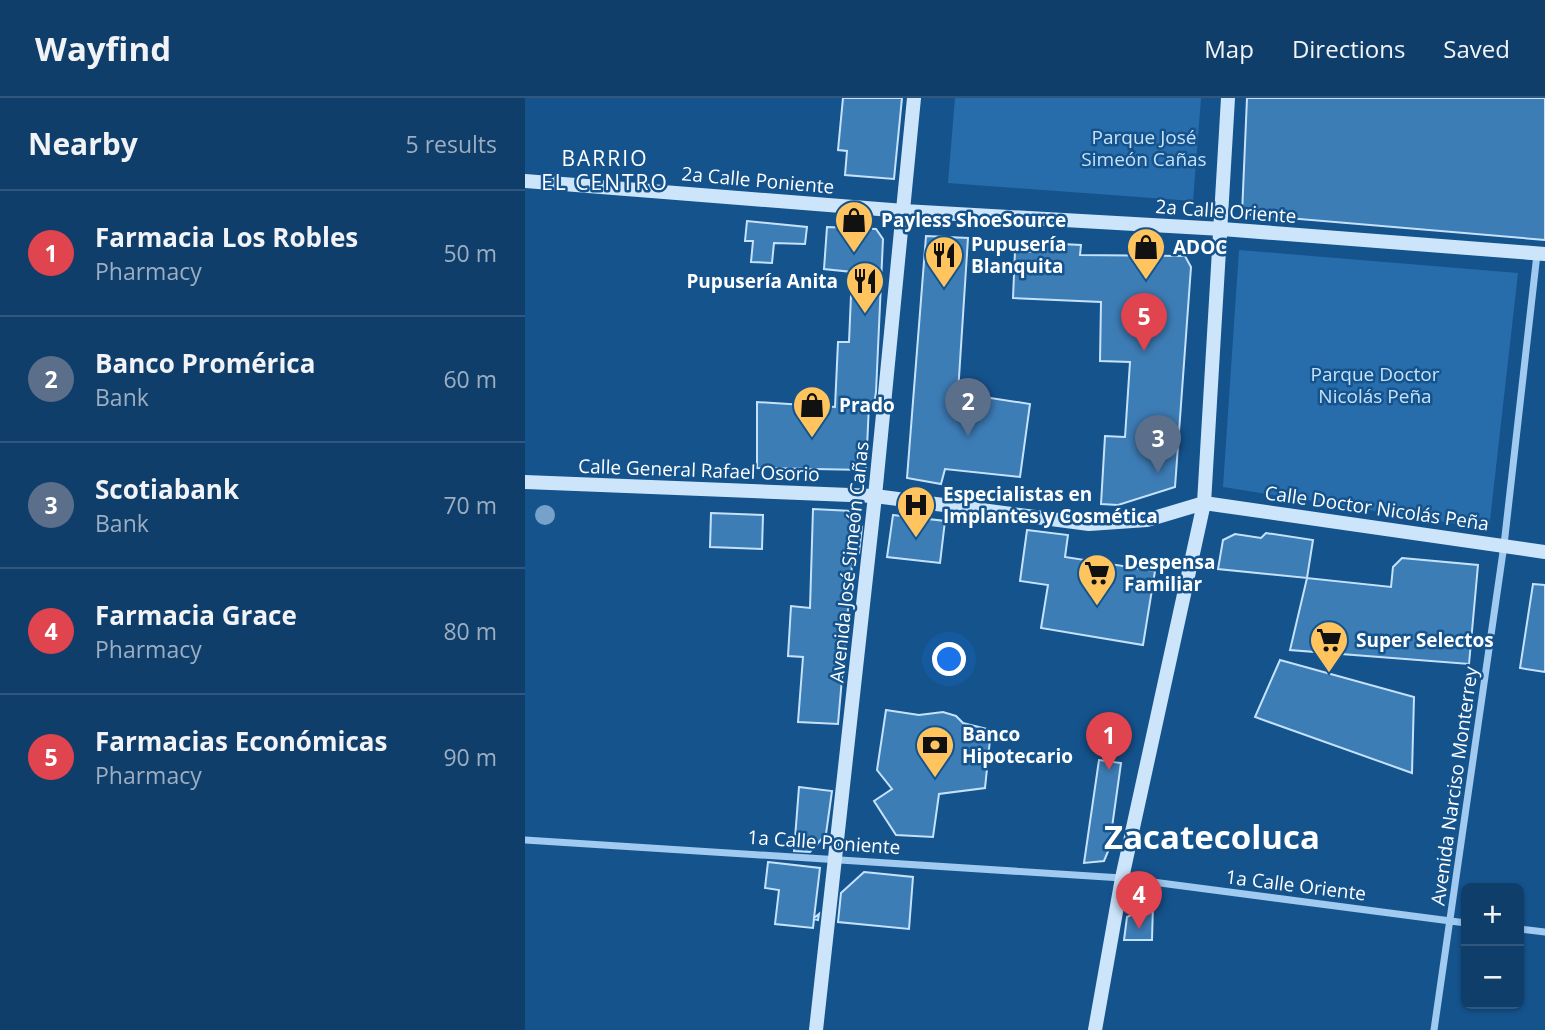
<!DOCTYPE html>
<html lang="en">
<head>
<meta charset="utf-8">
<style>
  body { margin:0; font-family:"Open Sans",sans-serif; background:#1e4972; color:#f1f3f6 }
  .controls { position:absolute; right:21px; bottom:21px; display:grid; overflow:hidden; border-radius:10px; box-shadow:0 2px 5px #0004 }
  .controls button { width:63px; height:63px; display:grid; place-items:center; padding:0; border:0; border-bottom:2px solid #30577e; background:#103e6a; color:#f1f3f6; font:35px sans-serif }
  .you { position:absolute; left:425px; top:562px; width:24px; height:24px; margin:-18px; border:5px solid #fff; border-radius:50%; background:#1a73e8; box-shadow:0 0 0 10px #1a73e833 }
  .badge { display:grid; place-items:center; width:46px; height:46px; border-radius:50%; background:#95b2f1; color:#fff; font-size:23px; font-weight:700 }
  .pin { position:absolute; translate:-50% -58px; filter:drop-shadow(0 2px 4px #0008) }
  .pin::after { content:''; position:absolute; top:37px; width:24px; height:21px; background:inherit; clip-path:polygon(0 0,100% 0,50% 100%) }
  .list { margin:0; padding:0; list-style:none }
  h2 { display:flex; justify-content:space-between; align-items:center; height:91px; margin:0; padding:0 28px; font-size:30px }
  h2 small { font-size:23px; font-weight:400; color:#9caec1 }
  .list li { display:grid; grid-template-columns:46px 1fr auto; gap:21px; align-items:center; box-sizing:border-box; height:126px; padding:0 28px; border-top:2px solid #30577e }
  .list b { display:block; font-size:26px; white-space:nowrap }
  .list p { margin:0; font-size:23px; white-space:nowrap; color:#9caec1 }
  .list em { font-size:23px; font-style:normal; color:#9caec1 }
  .map { position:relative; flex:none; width:1020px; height:932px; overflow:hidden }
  header { display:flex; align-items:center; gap:42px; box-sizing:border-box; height:98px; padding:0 35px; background:#103e6a; border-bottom:2px solid #30577e }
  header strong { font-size:33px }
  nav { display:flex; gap:38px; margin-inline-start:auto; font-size:24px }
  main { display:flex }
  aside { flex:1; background:#103e6a }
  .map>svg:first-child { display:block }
  .green { fill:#276dac }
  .building { fill:#3d7db6; stroke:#c6e2fb; stroke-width:2 }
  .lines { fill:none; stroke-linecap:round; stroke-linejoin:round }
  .minor { stroke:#a0caf0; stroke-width:7 }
  .secondary { stroke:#cde5fb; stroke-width:14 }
  .tree { fill:#76a2ca }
  .labels { text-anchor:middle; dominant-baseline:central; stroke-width:5; stroke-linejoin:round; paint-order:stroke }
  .park-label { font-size:19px; fill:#c6e2fb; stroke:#15538d }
  .street-label { font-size:19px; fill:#fff; stroke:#15538d }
  .poi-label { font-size:19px; font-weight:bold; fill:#fff; stroke:#15538d; text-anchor:start }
  .neighbourhood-label { font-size:21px; letter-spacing:2px; fill:#fff; stroke:#15538d }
  .town-label { font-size:33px; font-weight:bold; fill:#fff; stroke:#15538d }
</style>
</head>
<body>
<header>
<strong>Wayfind</strong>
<nav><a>Map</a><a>Directions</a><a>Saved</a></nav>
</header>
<main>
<aside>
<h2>Nearby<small>5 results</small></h2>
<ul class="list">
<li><span class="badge" style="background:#e0444e">1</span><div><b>Farmacia Los Robles</b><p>Pharmacy</p></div><em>50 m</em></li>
<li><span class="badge" style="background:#5c6f8a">2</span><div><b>Banco Promérica</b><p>Bank</p></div><em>60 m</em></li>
<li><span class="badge" style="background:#5c6f8a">3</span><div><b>Scotiabank</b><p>Bank</p></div><em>70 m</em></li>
<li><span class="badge" style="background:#e0444e">4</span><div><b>Farmacia Grace</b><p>Pharmacy</p></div><em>80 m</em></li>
<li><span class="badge" style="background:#e0444e">5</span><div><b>Farmacias Económicas</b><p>Pharmacy</p></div><em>90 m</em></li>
</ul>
</aside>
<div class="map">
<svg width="1020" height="932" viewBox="0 0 1020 932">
  <rect width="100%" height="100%" fill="#15538d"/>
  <path class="green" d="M430,0h246l-8,103 -245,-18z
    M714,152l279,23 -29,256 -266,-42z"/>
  <path class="building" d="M318,0h59l-8,81 -49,-4 2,-24 -9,-1z
    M722,0h298v142l-303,-26z
    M222,123l60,6 -2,17 -31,-1 -2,20 -21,-1 2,-21h-8z
    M302,129l49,2 7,10 -7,153 -2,13 -5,-1 -3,66 -109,-2v-66l78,5 3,-65h11l3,-70 -28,-3z
    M401,138l42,2 -10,155 72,11 -10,73 -75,-8 -4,15 -34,-6z
    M516,145l40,2 -1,10 105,1 6,11 -16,220 -57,18 -17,-1 4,-68 20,1 5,-75 -30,-1 1,-59 -88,-4 2,-47 25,1z
    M288,411l39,2 10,16 -3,26h-6l-15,171 -40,-2 5,-65 -15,-1 3,-50 19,2z
    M186,415l52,2 -1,34 -52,-2z
    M368,417l52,6 -5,42 -53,-6z
    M502,432l41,5 -3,22 90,14 -12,74 -102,-17 7,-43 -28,-4z
    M741,435l47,7 -6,38 -89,-9 5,-29 12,-6 26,4z
    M877,460l76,7 -9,99 -179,-14 17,-72 84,9 2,-20z
    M1008,486l12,1v87l-25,-4z
    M755,562l134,37 -2,76 -157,-56z
    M361,612l33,5 24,-3 13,4 7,7 28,7 -6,58 -46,6 -6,43 -37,-2 -22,-34 18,-12 -15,-19z
    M574,662l22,3 -12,86 -5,12 -20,2z
    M274,689l33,4 -6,43 -16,18 -16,-1z
    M243,764l52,6 -6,50 5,-4 -1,6 -4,-1 -1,9 -38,-4 4,-34 -14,-2z
    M339,774l49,5 -4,52 -71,-7 3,-29z
    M628,806l-1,36h-28l3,-23z"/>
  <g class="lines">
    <path class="minor" d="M0,742l597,38 344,45
      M994,831l26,3
      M909,932l70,-485 33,-291"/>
    <path class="secondary" d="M0,83l379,30 318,18 323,25
      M0,384l350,14 214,28 58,-4 57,-17 341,49
      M291,932l59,-534 39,-398
      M570,932l27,-152 82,-375 24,-405"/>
  </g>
  <circle class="tree" cx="20" cy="417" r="10"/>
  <defs>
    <symbol id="shop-pin" viewBox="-11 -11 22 30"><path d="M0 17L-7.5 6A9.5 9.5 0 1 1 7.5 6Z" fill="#ffc45e" stroke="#15538d"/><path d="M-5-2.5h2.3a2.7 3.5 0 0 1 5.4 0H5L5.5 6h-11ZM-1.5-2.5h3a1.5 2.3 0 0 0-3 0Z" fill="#111"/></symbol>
    <symbol id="restaurant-pin" viewBox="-11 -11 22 30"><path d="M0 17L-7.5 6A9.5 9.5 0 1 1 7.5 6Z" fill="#ffc45e" stroke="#15538d"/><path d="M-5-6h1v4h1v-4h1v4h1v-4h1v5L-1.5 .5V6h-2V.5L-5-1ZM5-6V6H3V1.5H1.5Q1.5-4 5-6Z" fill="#111"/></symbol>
    <symbol id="hospital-pin" viewBox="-11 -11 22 30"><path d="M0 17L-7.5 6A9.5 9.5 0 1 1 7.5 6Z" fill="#ffc45e" stroke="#15538d"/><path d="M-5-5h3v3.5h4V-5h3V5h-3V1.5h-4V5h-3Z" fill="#111"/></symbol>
    <symbol id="supermarket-pin" viewBox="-11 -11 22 30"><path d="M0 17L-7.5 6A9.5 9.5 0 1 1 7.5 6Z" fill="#ffc45e" stroke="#15538d"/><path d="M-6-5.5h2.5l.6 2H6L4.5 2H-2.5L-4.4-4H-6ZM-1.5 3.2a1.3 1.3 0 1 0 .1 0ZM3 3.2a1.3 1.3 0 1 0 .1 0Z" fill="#111"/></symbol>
    <symbol id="bank-pin" viewBox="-11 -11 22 30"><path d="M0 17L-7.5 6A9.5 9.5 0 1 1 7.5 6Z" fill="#ffc45e" stroke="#15538d"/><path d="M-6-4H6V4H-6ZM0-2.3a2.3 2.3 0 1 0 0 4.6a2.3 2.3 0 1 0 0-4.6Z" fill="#111"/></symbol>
  </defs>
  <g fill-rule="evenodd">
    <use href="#shop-pin" x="307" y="100" width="44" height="60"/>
    <use href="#shop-pin" x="599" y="127" width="44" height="60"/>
    <use href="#restaurant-pin" x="397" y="135" width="44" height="60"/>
    <use href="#restaurant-pin" x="318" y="161" width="44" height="60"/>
    <use href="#shop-pin" x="265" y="285" width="44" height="60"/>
    <use href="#hospital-pin" x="369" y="385" width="44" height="60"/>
    <use href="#supermarket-pin" x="550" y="453" width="44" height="60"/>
    <use href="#supermarket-pin" x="782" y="520" width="44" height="60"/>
    <use href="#bank-pin" x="388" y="625" width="44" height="60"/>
  </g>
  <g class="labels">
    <g class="park-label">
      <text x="619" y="39">Parque José<tspan x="619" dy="22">Simeón Cañas</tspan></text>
      <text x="850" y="276">Parque Doctor<tspan x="850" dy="22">Nicolás Peña</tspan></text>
    </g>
    <g class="street-label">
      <text transform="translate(233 82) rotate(5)">2a Calle Poniente</text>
      <text transform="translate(701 113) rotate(4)">2a Calle Oriente</text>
      <text transform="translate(174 372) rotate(2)">Calle General Rafael Osorio</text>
      <text transform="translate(852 410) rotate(8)">Calle Doctor Nicolás Peña</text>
      <text transform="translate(324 464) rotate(-84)">Avenida José Simeón Cañas</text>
      <text transform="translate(929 688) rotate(-82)">Avenida Narciso Monterrey</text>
      <text transform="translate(299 744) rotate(4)">1a Calle Poniente</text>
      <text transform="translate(771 787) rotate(7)">1a Calle Oriente</text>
    </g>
    <g class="poi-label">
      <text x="356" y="122">Payless ShoeSource</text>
      <text x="446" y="146">Pupusería<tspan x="446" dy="22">Blanquita</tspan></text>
      <text x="648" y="149">ADOC</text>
      <text x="313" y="183" text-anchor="end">Pupusería Anita</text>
      <text x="314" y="307">Prado</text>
      <text x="418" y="396">Especialistas en<tspan x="418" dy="22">Implantes y Cosmética</tspan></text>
      <text x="599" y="464">Despensa<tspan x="599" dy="22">Familiar</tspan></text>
      <text x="831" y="542">Super Selectos</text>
      <text x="437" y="636">Banco<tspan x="437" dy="22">Hipotecario</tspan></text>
    </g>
    <g class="neighbourhood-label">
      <text x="80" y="60">BARRIO<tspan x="80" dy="24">EL CENTRO</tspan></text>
    </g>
    <g class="town-label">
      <text x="687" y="738">Zacatecoluca</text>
    </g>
  </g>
</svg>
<div class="controls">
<button>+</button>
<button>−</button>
</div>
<div class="you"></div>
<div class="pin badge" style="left:584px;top:672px;background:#e0444e">1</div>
<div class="pin badge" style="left:443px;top:338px;background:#5c6f8a">2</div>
<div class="pin badge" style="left:633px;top:375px;background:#5c6f8a">3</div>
<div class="pin badge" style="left:614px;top:831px;background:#e0444e">4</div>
<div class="pin badge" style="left:619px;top:253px;background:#e0444e">5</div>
</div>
</main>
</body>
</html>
